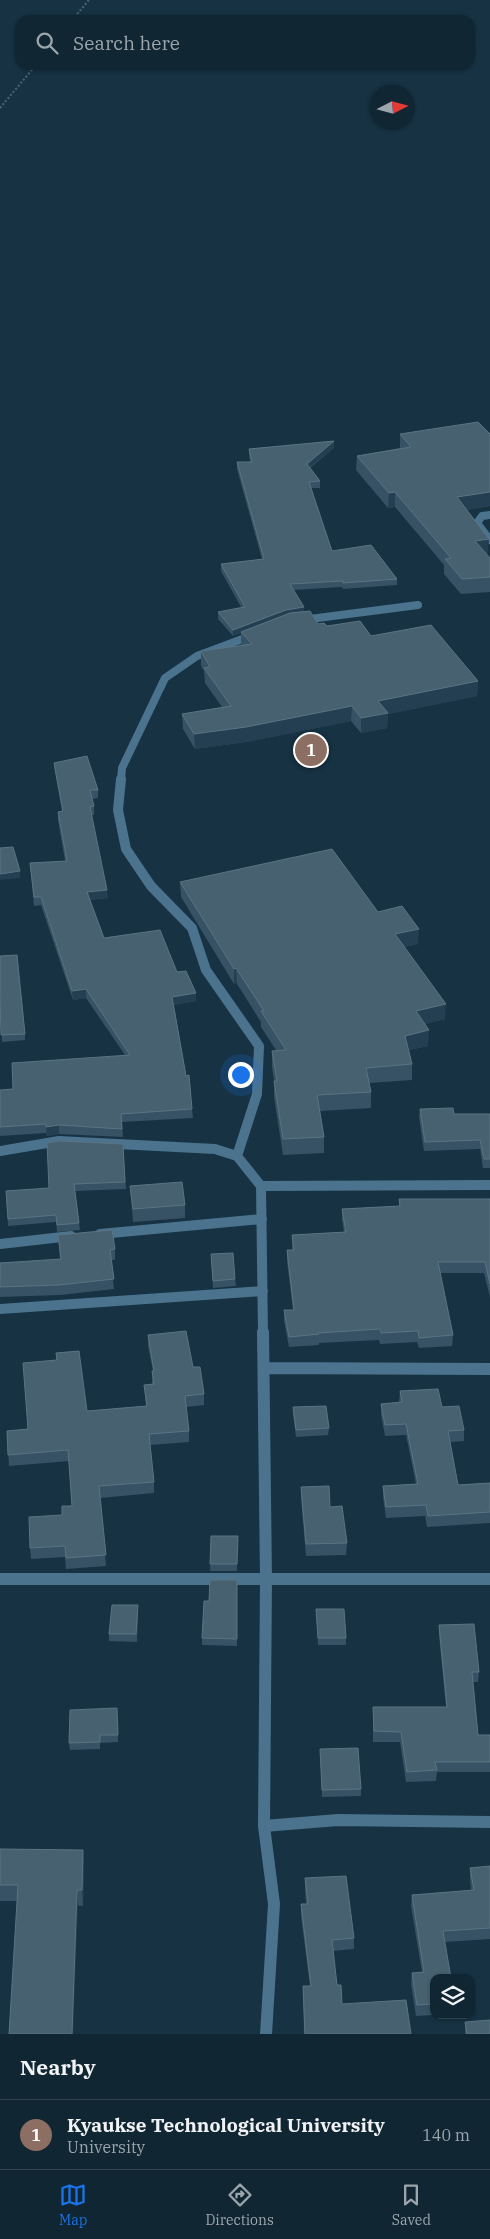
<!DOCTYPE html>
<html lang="en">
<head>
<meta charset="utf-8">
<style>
  body { margin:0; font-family:"IBM Plex Serif",serif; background:#192e3a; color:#f1f3f6 }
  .controls { position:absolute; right:15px; bottom:15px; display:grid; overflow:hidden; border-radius:10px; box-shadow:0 1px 4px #0004 }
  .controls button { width:45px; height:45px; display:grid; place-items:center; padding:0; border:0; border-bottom:1px solid #30434d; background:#102632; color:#f1f3f6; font:25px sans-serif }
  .compass { position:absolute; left:370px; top:85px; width:45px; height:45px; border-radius:50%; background:#102632; box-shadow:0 1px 4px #0004; rotate:84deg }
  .you { position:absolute; left:240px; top:1074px; width:18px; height:18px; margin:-12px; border:4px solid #fff; border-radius:50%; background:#1a73e8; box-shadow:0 0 0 8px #1a73e833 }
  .badge { display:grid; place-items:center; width:32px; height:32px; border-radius:50%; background:#1a73e8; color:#fff; font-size:16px; font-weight:700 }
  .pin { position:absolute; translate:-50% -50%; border:2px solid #fff; box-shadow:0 1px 5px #0006 }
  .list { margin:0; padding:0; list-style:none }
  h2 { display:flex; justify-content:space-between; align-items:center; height:65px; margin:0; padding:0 20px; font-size:21px }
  h2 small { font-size:16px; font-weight:400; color:#9ca5ac }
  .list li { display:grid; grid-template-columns:32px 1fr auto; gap:15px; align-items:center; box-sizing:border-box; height:70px; padding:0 20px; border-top:1px solid #30434d }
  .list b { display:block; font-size:19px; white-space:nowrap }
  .list p { margin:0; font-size:16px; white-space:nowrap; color:#9ca5ac }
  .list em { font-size:16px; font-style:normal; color:#9ca5ac }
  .icon { flex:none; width:28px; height:28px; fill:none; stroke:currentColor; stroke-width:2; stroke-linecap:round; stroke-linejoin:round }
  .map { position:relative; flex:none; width:490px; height:2034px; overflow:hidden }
  .search { position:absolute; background:#102632; box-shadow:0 1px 4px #0004; left:15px; right:15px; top:15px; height:55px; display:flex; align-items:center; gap:12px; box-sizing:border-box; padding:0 18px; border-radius:15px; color:#9ca5ac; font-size:19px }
  .sheet { height:135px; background:#102632 }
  nav { display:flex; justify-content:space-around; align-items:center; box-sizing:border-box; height:70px; border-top:1px solid #30434d; background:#102632; font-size:14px; color:#9ca5ac }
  nav a { display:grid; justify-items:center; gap:2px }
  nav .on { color:#1a73e8 }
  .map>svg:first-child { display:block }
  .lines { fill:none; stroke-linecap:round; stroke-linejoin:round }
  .path { stroke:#4c6574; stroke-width:2; stroke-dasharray:2 2; stroke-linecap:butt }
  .lane { stroke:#4b738d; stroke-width:8 }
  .street-far2 { stroke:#4b738d; stroke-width:8 }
  .street-far1 { stroke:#4b738d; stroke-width:10 }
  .street { stroke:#4b738d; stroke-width:12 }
  .wall { fill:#375264 }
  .shaded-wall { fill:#233f51 }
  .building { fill:#476171; stroke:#5b7483 }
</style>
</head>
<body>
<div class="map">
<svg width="490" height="2034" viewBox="0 0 490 2034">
  <rect width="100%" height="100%" fill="#163243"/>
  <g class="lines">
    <path class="path" d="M72,20l17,-20
      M0,108l36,-43"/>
    <path class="lane" d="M490,515l-8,1 -5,7 13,17"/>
    <path class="street-far2" d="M302,620l116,-15
      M121,780l1,-12 43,-90 32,-22 56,-21"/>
    <path class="street-far1" d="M121,779l-3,31 8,39 25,37 41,42 14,42 53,76 -2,48 -20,62
      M0,1151l59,-10 156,8 22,7 24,30 2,147
      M261,1186l229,-1
      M100,1234l162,-15
      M0,1244l71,-8
      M0,1309l263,-18"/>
    <path class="street" d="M263,1332l3,247 -2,247 10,78 -8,130
      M264,1368l226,1
      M0,1579h490
      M264,1826l74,-6 152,2"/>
  </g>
  <path class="wall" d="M400,434h90v72l-23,4 21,43 -2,1 4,4v34l-29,2 -17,-20v-9l-49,-58 -7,1 -32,-38 1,-14 43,-8z
    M334,441v7l-24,20 10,13v7h-9l21,63 65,28v6l-54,4 -1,-2 -48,3 10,22 14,12 53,12 107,45 -1,15 -89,18 -1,14 -26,5 -10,-12 -105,21 -51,7 -12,-20 -1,-15 40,-7 -17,-24 -1,-12 -3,-5v-15l40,-5v-13l-8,3 -15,-17v-7l23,-5 -20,-36v-7l41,-5 -25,-90v-7h13l-1,-7v-6z
    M54,763l44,27v8l-6,1 2,7v9h-3l17,83 -18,2 14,38 73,34 19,21v8l-22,4 18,104 1,9 -71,4 1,15 -64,-3 -12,2 -1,-3 -46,3v-46l13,-1 112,-34 -39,-57 -13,2 -32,-95 -7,1 -4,-43 35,-2 -7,-41v-8l4,-1 -7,-39z
    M180,882l198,30 40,32 -14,3 41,72 -20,5 3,22 -19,4 3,14v16l-43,3 2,9v16l-51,3 4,26v16l-41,2 -9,-58v-16l-2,-14v-16l4,-1 -15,-23v-5l-24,-38h-3l-53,-87z
    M0,999l25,35v6l-23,2z
    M420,1109l34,5h36v54h-7l-3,-19 -56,2 -5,-34z
    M123,1144l3,45 -51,2 5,39 -23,2 -1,-10 -48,4 -2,-35 43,-3z
    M130,1186l55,19v13l-52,4z
    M399,1199h91v98l-6,-24h-44l13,62 -1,11 -33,2 -2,-6 -37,2 -1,-4 -60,3v2l-30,2 -5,-26v-11h9l-6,-49v-11h5v-15l52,-3 -2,-12v-11l57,-3z
    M58,1235l57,14v11h-4l3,29 -54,6 -60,2v-34l60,-4z
    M211,1254l24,25 1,7 -23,2z
    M148,1335l45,32 11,27v11l-18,2 3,24v11l-39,3 4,37v11l-54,5 6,68 -40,3 -1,-12 -34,2 -1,-11 32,-33 10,-9 -3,-45 -60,5 -2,-35 20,-2 29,-69v-7l31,58 59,-5 -2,-21 8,-1v-13h1l-5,-25z
    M400,1391l42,16 22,23v11l-14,1 8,43 32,-2v40l-63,4 -2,-11 -39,2 -3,-21v-11l33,-2 -10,-49 -21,1 -4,-21v-11l18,-2z
    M293,1407l36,21 -1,7 -32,2 -3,-23z
    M301,1487l29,20 17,36 -1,12 -40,1 -5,-58z
    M211,1536h27l-1,35h-27z
    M237,1580v66l-35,-1v-7l7,-37z
    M316,1609l30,29v7h-28z
    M138,1613l-1,29 -28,-1v-7z
    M439,1625l40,47 -1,10h-5l5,53h12v37h-53l-1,9 -30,1 -6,-40h-27v-35h73l-7,-72z
    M117,1708l1,34 -18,1v6l-30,1 -1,-7z
    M320,1749l41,40v7l-39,1z
    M0,1849l83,1 1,16 -1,40 -66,-5h-17z
    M490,1866v73l-45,3 -11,36v37l-18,1 -5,-32 1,-11 10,-1 -11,-66 1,-11 59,-4 -1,-12v-11z
    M305,1878l49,60v11l-21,2 4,34 5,19 69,30h-107l-1,-48h7l-9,-70v-12h5l-1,-14z
    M465,2022l25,12h-25z"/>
  <path class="shaded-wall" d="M334,441v7l-28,22 1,-6z
    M395,492v15l-7,1 1,-15z
    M490,492v14l-33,6v-15z
    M489,539l-1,14 -14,2 1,-14z
    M304,607v7l-63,18v1l-8,3v-6l53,-20z
    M478,681l-1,15 -89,18 -1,14 -26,5v-15l17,-17z
    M352,706l-1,15 -105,21 -51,7 -1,-15z
    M20,871v7l-20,2v-6z
    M107,890l1,8 -21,2v-8z
    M419,929l-1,15 -24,6 1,-16z
    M236,968l1,16h-3v-15z
    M86,989v9l-13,2 -1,-9z
    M196,993v8l-23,4 -1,-8z
    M446,1004l-1,15 -30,8 1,-16z
    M429,1030l-1,16 -24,5 1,-15z
    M59,1125v9l-12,2 -1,-9z
    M83,1850l1,16 -1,40 -1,-16z
    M77,1890l1,16 -5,128h-1z"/>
  <path class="building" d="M478,422l12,12v58l-33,5 32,42 -14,2 15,17v19l-28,2 -17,-20 6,-1 -56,-66 -6,1 -32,-37 54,-9 -11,-13z
    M334,441l-27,23 13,17 -11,1 23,69 39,-6 26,34 -54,4v-2l-53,3 14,23 -18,3 -53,20 -15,-18 27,-5 -24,-43 43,-5 -27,-97h15l-3,-13z
    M310,611l8,13 6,-1 3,3 33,-5 11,15 60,-11 47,56 -100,20 10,12 -27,5 -9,-12 -106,21 -52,7 -12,-20 49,-8 -27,-38 6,-1 -9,-16 51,-7 -11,-12 49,-19z
    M87,756l11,34h-8l4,16 -4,1 17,83 -20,2 17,46 56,-8 17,42 9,-1 10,22 -24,4 14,79 3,-1 3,34 -71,5 1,15 -63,-4 -13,2v-3l-46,3v-37l13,-1 -1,-26 118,-8 -44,-66 -14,2 -31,-94h-7l-4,-34 37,-2 -9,-49 5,-1 -9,-48z
    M13,847l7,24 -20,3v-26z
    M332,849l46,63 24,-6 17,23 -24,5 51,70 -30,7 13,19 -24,6 7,28 -46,4 5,24 -54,3 7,42 -41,2 -9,-58h3l-5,-30 14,-1 -25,-39h3l-28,-43 -2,1 -54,-87z
    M17,955l8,79 -24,1 -1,-36v-43z
    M453,1108l1,6h36v45h-6l-4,-19 -55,2 -5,-33z
    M59,1141l64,3 2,38 -51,2 5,39 -22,2 -1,-10 -48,4 -2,-28 43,-3 -2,-45z
    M182,1182l3,23 -52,4 -3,-23z
    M399,1199h91v85l-5,-22h-47l15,73 -34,3 -1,-7 -37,2 -1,-4 -62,4 1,1 -30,3 -5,-27h10l-7,-60h7l-2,-15 54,-3 -4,-23 58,-3z
    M112,1230l3,19 -5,1 4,29 -55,6 -59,2v-24l61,-4 -3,-24z
    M233,1253l2,26 -22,2 -2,-27z
    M186,1331l7,36h7l4,27 -19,2 4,35 -40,3 5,48 -55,4 7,69 -40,3 -1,-12 -35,2 -1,-31 33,-2v-9h10l-4,-56 -60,5 -1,-24 21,-2 -5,-66 34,-3 -1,-7 23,-2 8,60 60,-5 -3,-21 10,-1 -2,-13h2l-6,-36z
    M438,1389l4,18 17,-1 5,24 -16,1 10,54 32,-2v29l-62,4 -2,-11 -40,2 -3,-21 35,-2 -12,-60 -21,1 -4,-21 21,-2 -2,-11z
    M326,1406l3,22 -33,2 -3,-23z
    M329,1486l1,21 12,-1 5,37 -41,1 -5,-57z
    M211,1536h27l-1,28h-27z
    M210,1580h27v59l-35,-1 2,-37h5z
    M112,1605h26l-2,29h-27z
    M316,1609h28l2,29h-28z
    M474,1624l5,48h-7l6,63h12v27h-55l2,8 -30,2 -6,-40 -27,-1 -1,-24h74l-8,-82z
    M117,1708l1,27h-18v7l-31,1 1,-33z
    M358,1748l3,41 -39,1 -2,-41z
    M0,1849l83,1 -1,40h-5l-5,144h-63l9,-149h-18z
    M490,1866v62l-47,3 8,47h-17v26l-17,1 -5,-32 12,-1 -12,-77 62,-5 -4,-22z
    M346,1876l8,62 -22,2 5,45h4l1,19 64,-4 5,34h-106l-2,-48h8l-10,-82h7l-3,-26z
    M490,2020v14h-23l-2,-12z"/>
</svg>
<div class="controls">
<button><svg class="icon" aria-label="layers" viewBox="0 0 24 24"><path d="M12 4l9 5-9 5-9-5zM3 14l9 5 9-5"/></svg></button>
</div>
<svg class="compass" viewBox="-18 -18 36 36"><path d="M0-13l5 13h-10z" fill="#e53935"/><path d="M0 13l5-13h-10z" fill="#9ca5ac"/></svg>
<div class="you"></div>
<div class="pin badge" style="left:311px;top:750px;background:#8d6e63">1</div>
<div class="search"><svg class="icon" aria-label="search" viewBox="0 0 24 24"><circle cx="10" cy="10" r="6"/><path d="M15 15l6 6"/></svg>Search here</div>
</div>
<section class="sheet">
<h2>Nearby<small></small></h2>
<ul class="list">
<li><span class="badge" style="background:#8d6e63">1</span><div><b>Kyaukse Technological University</b><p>University</p></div><em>140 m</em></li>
</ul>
</section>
<nav>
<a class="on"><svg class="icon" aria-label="map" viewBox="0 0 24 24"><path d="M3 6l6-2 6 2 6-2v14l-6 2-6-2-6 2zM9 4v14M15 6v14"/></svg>Map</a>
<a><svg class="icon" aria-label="directions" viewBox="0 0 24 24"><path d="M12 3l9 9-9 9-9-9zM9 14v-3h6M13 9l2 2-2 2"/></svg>Directions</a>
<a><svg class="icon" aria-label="saved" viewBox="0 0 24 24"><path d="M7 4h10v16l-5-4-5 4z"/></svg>Saved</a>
</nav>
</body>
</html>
